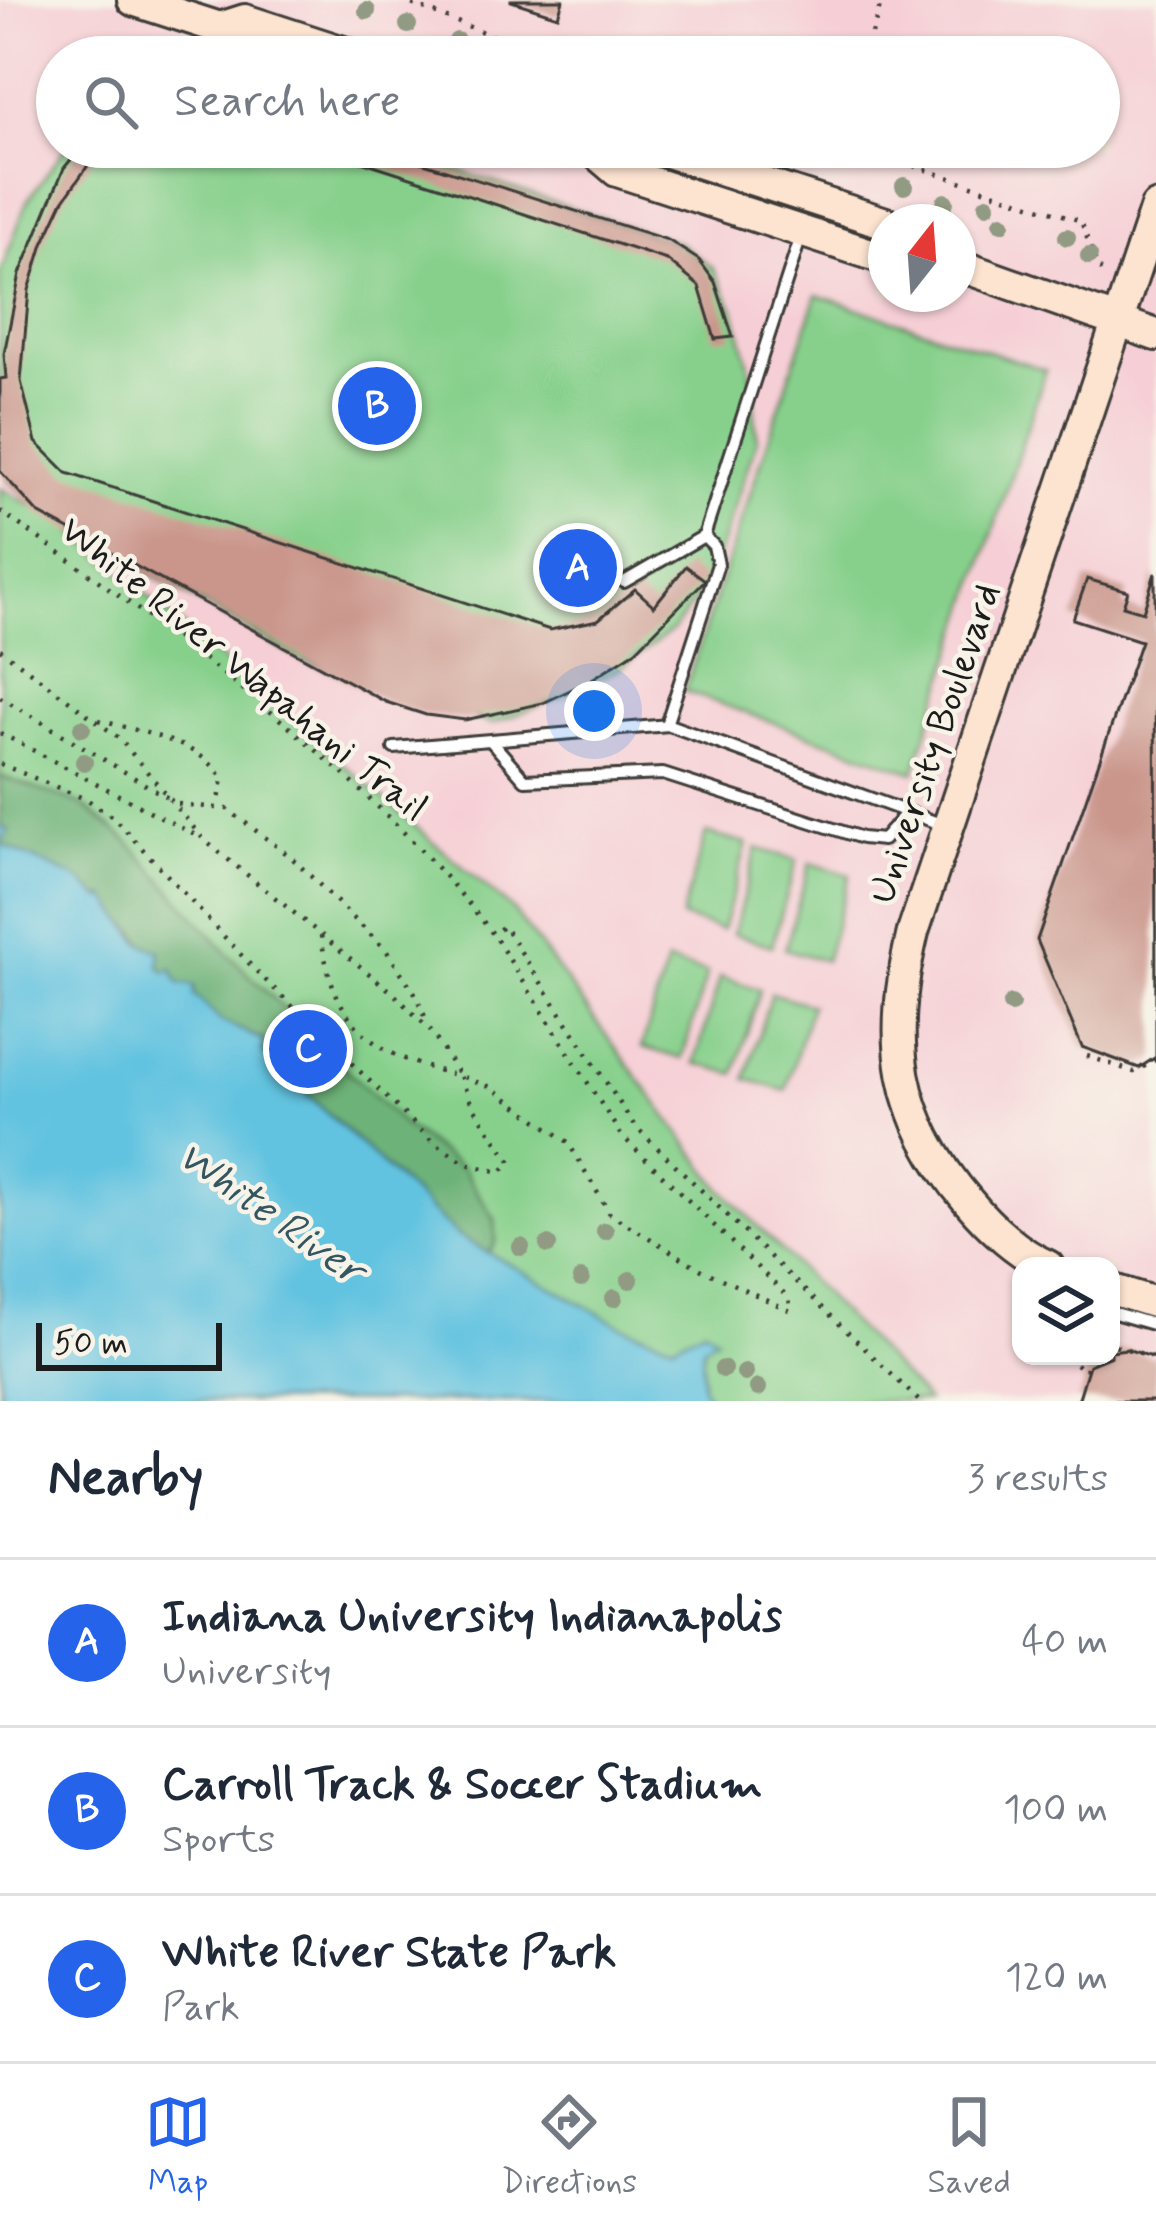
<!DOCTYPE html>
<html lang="en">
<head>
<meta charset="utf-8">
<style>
  body { margin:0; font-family:Mynerve,sans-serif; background:#f6f6f7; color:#1f2937 }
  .controls { position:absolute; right:36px; bottom:36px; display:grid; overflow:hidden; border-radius:24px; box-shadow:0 3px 9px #0004 }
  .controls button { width:108px; height:108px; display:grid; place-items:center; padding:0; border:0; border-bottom:3px solid #e0e1e3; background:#fff; color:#1f2937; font:60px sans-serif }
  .compass { position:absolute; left:868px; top:204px; width:108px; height:108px; border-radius:50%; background:#fff; box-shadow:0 3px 9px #0004; rotate:17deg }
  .scale { position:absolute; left:36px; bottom:30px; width:186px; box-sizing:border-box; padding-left:12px; border:6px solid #1c1c1c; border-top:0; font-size:33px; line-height:42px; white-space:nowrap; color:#1c1c1c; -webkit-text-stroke:9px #f7f3e8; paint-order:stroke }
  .you { position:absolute; left:594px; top:711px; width:42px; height:42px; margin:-30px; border:9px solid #fff; border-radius:50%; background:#1a73e8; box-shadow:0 0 0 18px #1a73e833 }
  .badge { display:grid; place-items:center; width:78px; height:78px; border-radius:50%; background:#2563eb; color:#fff; font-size:39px; font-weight:700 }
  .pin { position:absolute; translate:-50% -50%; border:6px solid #fff; box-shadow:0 3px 12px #0006 }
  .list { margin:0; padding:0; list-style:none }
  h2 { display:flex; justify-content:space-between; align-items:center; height:156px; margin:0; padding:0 48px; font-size:51px }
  h2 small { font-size:39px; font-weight:400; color:#747a83 }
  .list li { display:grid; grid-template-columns:78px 1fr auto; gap:36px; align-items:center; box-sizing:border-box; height:168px; padding:0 48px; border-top:3px solid #e0e1e3 }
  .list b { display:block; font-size:45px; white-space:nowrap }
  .list p { margin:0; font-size:39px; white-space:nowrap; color:#747a83 }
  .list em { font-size:39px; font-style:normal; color:#747a83 }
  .icon { flex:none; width:66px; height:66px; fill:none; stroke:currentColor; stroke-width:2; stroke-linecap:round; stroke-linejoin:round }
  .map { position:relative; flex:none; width:1156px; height:1401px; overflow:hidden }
  .search { position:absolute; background:#fff; box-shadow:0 3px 9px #0004; left:36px; right:36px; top:36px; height:132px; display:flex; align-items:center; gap:30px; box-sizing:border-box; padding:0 42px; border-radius:66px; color:#747a83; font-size:45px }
  .sheet { height:660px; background:#fff }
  nav { display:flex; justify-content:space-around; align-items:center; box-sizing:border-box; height:168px; border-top:3px solid #e0e1e3; background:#fff; font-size:33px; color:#747a83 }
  nav a { display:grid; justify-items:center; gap:6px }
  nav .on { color:#2563eb }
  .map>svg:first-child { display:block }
  .built { fill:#f6cfd6; fill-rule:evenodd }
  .green { fill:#87d08c; stroke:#527654; stroke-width:3 }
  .forest { fill:#6db278; stroke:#44674a; stroke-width:3 }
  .water { fill:#62c3e0; stroke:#3f707e; stroke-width:3 }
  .building { fill:#ca968c }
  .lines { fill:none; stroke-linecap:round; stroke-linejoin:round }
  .lane-casing { stroke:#3c3a37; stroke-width:16 }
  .secondary-casing { stroke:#3c3a37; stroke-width:36 }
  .path { stroke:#3c3a37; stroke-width:4.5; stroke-dasharray:3 9; stroke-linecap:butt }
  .lane { stroke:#fff; stroke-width:10 }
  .secondary { stroke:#fde4d1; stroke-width:30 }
  .tree { fill:#919a82 }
  .labels { text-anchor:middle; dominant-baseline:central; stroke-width:9; stroke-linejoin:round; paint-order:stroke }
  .street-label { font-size:39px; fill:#1c1c1c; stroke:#f7f3e8 }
  .water-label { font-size:42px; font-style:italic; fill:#345661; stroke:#f7f3e8 }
</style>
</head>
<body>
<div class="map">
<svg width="1156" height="1401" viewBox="0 0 1156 1401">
  <rect width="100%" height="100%" fill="#f7f3e8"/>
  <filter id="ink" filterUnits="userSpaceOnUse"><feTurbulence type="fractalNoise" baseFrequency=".00833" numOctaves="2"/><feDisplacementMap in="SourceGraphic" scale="24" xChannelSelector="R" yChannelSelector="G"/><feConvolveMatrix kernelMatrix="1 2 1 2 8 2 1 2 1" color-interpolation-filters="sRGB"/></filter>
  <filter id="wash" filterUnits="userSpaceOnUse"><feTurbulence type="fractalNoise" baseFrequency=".004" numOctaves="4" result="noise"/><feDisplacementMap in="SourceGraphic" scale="48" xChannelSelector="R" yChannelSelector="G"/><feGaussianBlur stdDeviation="2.7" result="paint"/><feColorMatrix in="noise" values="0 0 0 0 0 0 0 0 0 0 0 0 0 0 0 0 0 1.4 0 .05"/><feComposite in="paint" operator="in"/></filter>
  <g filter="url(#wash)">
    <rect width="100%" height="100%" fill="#f3e7d0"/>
    <path class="built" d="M0,0h1156v1401h-346l-810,-560zM57,57h1042v90h-1042zM886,222h72v72h-72zM1021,1266h90v90h-90z"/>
    <path class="green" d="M66,147h320l294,96 33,25 22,43 16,62 6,66 -48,143 -36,48 -53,38 -57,29 -71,27 -189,-63 -230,-129 440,378 207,277 207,214h-927v-913l43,24 -34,-30 -9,-18v-190l27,-73z
      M817,295l229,75 -132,402 -230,-81z
      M706,833l41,11 -25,86 -41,-12z
      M757,848l40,12 -25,86 -39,-12z
      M810,863l40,12 -25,86 -40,-12z
      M667,962l40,11 -25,86 -40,-12z
      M720,977l40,12 -25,85 -40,-11z
      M771,993l40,12 -25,86 -40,-12z"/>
    <path class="forest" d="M0,776l81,28 47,37 103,116 175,170 57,42 32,50 1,23 -7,11 -31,-17 -195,-184v-12l-42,-19 -61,-54 -25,-36 -55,-51 -79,-36 7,-14 -8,-4z"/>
    <path class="water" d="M0,826l9,4 -8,14 79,36 21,19 5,-2 35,46 19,8v16l6,5 6,-4 7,15 16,3 -1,8 27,27 43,20 -1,12 195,183 164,90 51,18 31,-16 12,9 -13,10 -1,40 10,14h-712z"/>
    <g id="blocks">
      <path class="building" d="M563,0l-5,16 -47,-15v-1z
        M71,147h30l-38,54 -20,43 -14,46 -8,91 15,61 31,31 483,157 48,-10 37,-31 19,17 32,-40 19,14 -71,72 -45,29 -46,22 -78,17 -39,-5 -40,-13 -348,-189 -38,-42v-92l6,-1 -2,-24 16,-80 44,-106 15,-18z
        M318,147h55l295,93 31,20 16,22 18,55 -18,2 -16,-53 -32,-26z
        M1155,573l1,484 -17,11 -57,-21 -45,-107 104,-299 -68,-22 14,-40 41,12 -5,15 20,6z
        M1126,1349l30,9v43h-78l11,-36 22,-9v-5z"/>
    </g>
  </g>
  <g filter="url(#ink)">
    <use href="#blocks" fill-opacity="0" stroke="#3c3a37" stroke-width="3"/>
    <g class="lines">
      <defs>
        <path id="lane" d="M624,582l80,-46 98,-303
          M666,725l52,-161 -4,-18 -10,-10
          M491,741l34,39 138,-6 199,64 21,2 24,-28
          M394,748l275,-23 277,101
          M1111,1312l45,13"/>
        <path id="secondary" d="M133,0l87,28 19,21 23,8
          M220,28l25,-8 114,37
          M589,147l28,24 269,88
          M652,147l234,76
          M958,265l198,70
          M1048,1266c-29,-12 -59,-40 -79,-64 -74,-86 -82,-162 -56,-270l243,-725
          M1111,1289l45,14"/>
      </defs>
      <use href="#lane" class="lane-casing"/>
      <use href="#secondary" class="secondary-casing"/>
      <path class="path" d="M401,0l112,44 19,13
        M865,57l17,-57
        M857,147l224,74 17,48 7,2
        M0,511c171,120 365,257 493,423l11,-8 130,199 285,276
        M0,649l119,89 85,102 189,153 37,37 30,46 31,11 77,55 42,72 92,56 89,41 -2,-13 -168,-163 -128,-201
        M0,697l168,101
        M99,720c40,12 101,21 124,59l-5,26
        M0,733l199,104
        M0,764l88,36 26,18 143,154 176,170 33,22 35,8 10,-10 -40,-59 -11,-27c-86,-20 -126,-48 -139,-141
        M178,804l49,5 64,48 95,93 29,43 13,31
        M1087,1056l47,16 22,-12
        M1111,1335l3,10 42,13
        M1067,1356l17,15 10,-15"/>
      <use href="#lane" class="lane"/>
      <use href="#secondary" class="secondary"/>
    </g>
    <g class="tree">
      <circle cx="367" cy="11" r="9"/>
      <circle cx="408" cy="25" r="9"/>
      <circle cx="457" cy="41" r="9"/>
      <circle cx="904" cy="186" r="9"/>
      <circle cx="945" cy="202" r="9"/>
      <circle cx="987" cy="205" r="9"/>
      <circle cx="1002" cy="223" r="9"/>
      <circle cx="1067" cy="237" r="9"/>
      <circle cx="1089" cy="256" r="9"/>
      <circle cx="82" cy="728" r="9"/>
      <circle cx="84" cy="762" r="9"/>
      <circle cx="1011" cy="1004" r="9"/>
      <circle cx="605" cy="1231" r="9"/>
      <circle cx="548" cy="1245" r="9"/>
      <circle cx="521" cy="1247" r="9"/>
      <circle cx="581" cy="1279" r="9"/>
      <circle cx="630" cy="1280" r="9"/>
      <circle cx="614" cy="1298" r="9"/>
      <circle cx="723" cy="1369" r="9"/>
      <circle cx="745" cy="1373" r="9"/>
      <circle cx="758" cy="1388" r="9"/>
    </g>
  </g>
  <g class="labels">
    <g class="street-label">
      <text transform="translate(243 670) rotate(39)">White River Wapahani Trail</text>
      <text transform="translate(936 744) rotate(-71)">University Boulevard</text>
    </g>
    <g class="water-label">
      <text transform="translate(270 1214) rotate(35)">White River</text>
    </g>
  </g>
</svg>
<div class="controls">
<button><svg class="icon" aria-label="layers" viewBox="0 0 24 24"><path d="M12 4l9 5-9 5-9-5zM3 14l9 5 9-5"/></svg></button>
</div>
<svg class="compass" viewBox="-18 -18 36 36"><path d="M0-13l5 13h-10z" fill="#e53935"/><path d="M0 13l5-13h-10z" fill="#747a83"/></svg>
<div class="scale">50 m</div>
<div class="you"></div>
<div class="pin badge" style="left:578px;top:568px">A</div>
<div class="pin badge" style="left:377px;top:406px">B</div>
<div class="pin badge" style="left:308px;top:1049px">C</div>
<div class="search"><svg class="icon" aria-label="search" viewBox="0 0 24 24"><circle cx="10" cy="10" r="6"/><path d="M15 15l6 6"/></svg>Search here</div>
</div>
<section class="sheet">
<h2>Nearby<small>3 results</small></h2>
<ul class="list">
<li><span class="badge">A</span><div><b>Indiana University Indianapolis</b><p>University</p></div><em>40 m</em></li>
<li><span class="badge">B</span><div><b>Carroll Track &amp; Soccer Stadium</b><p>Sports</p></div><em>100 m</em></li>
<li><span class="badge">C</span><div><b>White River State Park</b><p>Park</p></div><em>120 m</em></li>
</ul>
</section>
<nav>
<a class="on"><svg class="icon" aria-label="map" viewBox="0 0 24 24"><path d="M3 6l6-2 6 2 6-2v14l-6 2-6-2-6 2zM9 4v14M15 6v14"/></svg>Map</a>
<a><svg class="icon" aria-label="directions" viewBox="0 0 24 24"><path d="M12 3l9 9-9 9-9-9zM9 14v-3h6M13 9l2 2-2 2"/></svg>Directions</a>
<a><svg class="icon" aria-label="saved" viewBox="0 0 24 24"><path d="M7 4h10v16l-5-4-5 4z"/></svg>Saved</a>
</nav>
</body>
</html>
